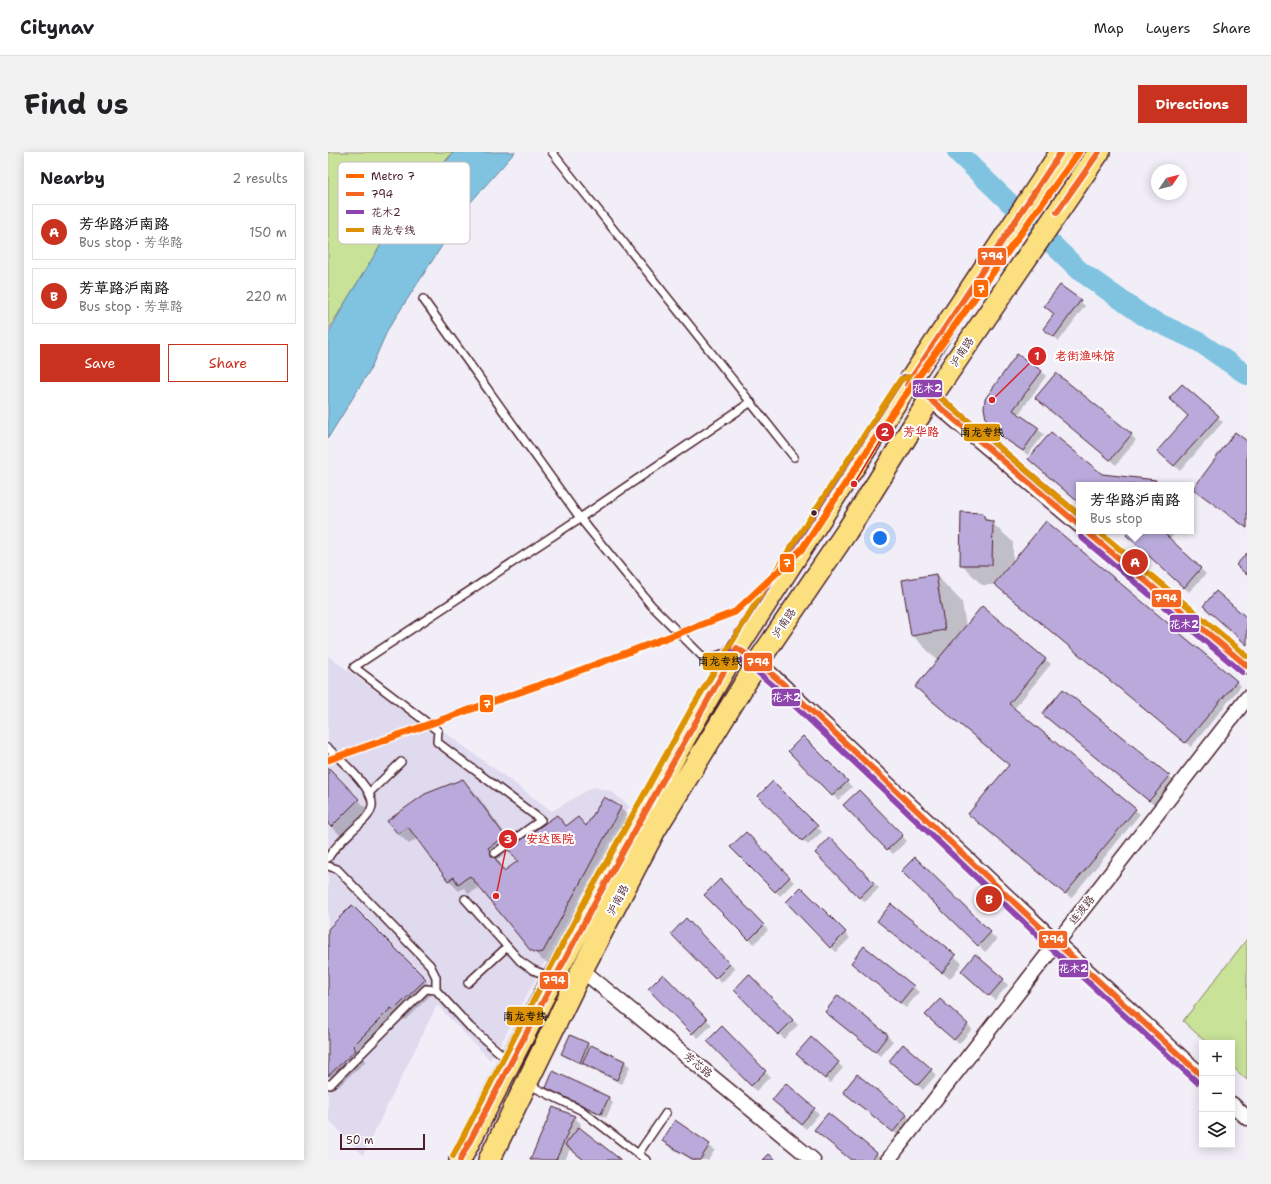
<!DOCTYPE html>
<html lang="en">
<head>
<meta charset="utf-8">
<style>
  body { margin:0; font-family:"Shantell Sans","LXGW WenKai TC",sans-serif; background:#f2f2f2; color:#202124 }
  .controls { position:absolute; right:12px; bottom:12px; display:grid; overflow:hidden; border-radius:0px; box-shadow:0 2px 10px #0003 }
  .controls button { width:36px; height:36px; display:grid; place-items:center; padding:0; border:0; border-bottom:1px solid #e0e0e0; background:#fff; color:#202124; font:20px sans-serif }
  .compass { position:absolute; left:823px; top:12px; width:36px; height:36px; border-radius:50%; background:#fff; box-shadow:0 2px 10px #0003; rotate:55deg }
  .scale { position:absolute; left:12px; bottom:10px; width:85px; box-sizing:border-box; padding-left:4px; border:2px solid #4a1f2b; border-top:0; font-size:11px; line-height:14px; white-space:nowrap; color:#4a1f2b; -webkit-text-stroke:3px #fff; paint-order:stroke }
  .you { position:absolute; left:552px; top:386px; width:14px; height:14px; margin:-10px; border:3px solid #fff; border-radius:50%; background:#1a73e8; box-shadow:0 0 0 6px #1a73e833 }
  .badge { display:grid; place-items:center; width:26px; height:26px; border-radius:50%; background:#c8321e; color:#fff; font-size:13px; font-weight:700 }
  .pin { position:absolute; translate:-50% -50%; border:2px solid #fff; box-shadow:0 1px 4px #0006 }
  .popup { position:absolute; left:748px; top:330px; width:118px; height:52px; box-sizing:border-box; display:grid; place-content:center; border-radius:0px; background:#fff; filter:drop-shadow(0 1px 3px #0005); font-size:13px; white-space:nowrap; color:#757577 }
  .popup b { font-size:15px; color:#202124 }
  .popup::after { content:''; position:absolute; left:50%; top:100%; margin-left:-8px; border:8px solid transparent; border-top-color:#fff }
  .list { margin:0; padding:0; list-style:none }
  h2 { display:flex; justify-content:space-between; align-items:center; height:52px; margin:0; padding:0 16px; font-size:17px }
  h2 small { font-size:13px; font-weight:400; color:#757577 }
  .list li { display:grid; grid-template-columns:26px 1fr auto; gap:12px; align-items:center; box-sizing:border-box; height:56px; margin:0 8px 8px; padding:0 8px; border:1px solid #e0e0e0; border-radius:0px }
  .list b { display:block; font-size:15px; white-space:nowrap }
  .list p { margin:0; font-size:13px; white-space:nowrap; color:#757577 }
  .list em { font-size:13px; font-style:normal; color:#757577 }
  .actions { display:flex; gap:8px; padding:12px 16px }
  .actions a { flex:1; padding:9px 0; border:1px solid #c8321e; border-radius:0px; text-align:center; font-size:14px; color:#c8321e }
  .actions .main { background:#c8321e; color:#fff }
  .icon { flex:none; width:22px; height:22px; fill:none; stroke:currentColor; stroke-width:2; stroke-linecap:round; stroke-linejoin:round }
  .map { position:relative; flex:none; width:919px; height:1008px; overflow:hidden; border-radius:0px }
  header { display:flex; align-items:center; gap:24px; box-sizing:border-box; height:56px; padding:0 20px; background:#fff; border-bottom:1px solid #e0e0e0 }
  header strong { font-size:19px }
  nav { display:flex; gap:22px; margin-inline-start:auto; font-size:14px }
  .intro { display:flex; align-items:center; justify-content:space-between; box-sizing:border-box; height:96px; padding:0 24px }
  h1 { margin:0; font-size:28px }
  .button { padding:10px 18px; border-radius:0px; background:#c8321e; color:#fff; font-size:14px; font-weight:700 }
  main { display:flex; gap:24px; padding:0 24px }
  aside { flex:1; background:#fff; border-radius:0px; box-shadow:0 2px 10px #0003 }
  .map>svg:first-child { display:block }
  .built { fill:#e0daef }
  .green { fill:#c8e298; stroke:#898062 }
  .water { fill:#7fc3e0; stroke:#6a8198 }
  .shadow { fill:#0003; fill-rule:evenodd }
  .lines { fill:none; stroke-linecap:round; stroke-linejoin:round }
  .river { stroke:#7fc3e0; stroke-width:20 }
  .building { fill:#b9aadb; stroke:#4a1f2b }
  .lane-casing { stroke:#4a1f2b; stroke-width:10 }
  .street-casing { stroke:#4a1f2b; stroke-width:17 }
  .primary-casing { stroke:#4a1f2b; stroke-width:24 }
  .lane { stroke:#fff; stroke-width:7 }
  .street { stroke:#fff; stroke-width:14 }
  .primary { stroke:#fce080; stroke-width:21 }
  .bus-1-casing { stroke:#fff; stroke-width:9 }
  .bus-2-casing { stroke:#fff; stroke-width:9 }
  .bus-3-casing { stroke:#fff; stroke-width:9 }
  .bus-1 { stroke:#f26522; stroke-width:6 }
  .bus-2 { stroke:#8e44ad; stroke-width:6 }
  .bus-3 { stroke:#dd9206; stroke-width:6 }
  .metro-1-casing { stroke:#fff; stroke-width:10 }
  .metro-1 { stroke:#ff6900; stroke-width:7 }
  .bus-dot { fill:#4a1f2b; stroke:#fff; stroke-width:1.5 }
  .labels { text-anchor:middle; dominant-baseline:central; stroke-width:4; stroke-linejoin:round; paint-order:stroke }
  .street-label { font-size:11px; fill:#4a1f2b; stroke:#fff }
  .key { fill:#fff; stroke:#c9bcbf; stroke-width:1 }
  .key-label { font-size:11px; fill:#4a1f2b }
  .leader { fill:none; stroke:#d62828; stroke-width:1.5 }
  .callout-dot { fill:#d62828; stroke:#fff; stroke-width:1.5 }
  .mark-label { font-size:12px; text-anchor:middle; font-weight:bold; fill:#fff }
  .callout-label { font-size:12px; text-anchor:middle; font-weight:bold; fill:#d62828; stroke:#fff; stroke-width:4; stroke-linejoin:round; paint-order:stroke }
  .line-badge { stroke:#fff; stroke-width:1.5 }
  .badge-label { font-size:11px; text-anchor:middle; font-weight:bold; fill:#fff }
  .pale-badge-label { font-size:11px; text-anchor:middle; font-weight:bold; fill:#111 }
</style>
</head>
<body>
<header>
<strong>Citynav</strong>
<nav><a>Map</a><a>Layers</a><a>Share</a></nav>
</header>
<div class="intro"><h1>Find us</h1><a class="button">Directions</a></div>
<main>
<aside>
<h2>Nearby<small>2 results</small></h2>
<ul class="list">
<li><span class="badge">A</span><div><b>芳华路沪南路</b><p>Bus stop · 芳华路</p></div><em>150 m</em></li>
<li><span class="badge">B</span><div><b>芳草路沪南路</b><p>Bus stop · 芳草路</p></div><em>220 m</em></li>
</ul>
<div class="actions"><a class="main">Save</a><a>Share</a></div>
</aside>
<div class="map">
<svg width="919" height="1008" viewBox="0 0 919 1008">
  <rect width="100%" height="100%" fill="#f1eef8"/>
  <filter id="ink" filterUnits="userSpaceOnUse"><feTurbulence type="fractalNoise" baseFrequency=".025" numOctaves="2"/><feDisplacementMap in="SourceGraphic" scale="8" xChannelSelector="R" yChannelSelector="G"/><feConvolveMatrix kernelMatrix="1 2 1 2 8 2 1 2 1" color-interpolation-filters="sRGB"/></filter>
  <g filter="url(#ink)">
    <path class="built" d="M0,504l105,76 10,-1 109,80 41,-24 18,4 18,15 -128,237 -11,17 -53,-55 -74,150 -35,-36z"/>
    <path class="green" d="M0,0h125l-54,64 -71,114z
      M919,787v141l-15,-14v-23h-25l-24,-22z"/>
    <path class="water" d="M126,0h61l-46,52 -81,125 -18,41 -42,68v-104l18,-33 53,-85z"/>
    <path class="shadow" d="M752,149l5,5 -26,35 -15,-13 10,-14 -9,-8z
      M713,219l5,5 -28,39 26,19 -16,21 -34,-24z
      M854,233l41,37 -43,49 -17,-15 26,-40z
      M714,251l89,32 5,5 -20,25z
      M919,290v87l-52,-40z
      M706,312l122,17 4,4h-81v18z
      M654,362l31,28v21l223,118 5,5 -50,61 -194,-162h-15l-21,-21z
      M803,379h42l2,2 -6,7 37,34 -17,18 -56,-52z
      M608,423l26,27 4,25 16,-20 69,57 -37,45 126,105 -69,84 -96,-79 35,-54 -72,-104 -26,-26z
      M715,562l126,63 5,5 -19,24z
      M475,585l49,50 -14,13 -49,-49z
      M0,616l40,42 -26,27 -14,-14z
      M135,628l11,11 40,55 43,-29 10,9 20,1 33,-19 11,10 -77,144 -6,1 -6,-3 -11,-11 -51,-63 -11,8 -5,-6 -5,3 -10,-10 -31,-43 -9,6 -11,-10zM183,698l8,11 -13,10 -9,-12z
      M445,630l49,50 -14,13 -49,-49z
      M531,639l48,50 -14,13 -48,-49z
      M418,681l48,49 -14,14 -48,-49z
      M502,687l49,49 -14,14 -49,-49z
      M587,706l82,82 -12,12 -83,-81z
      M392,729l48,49 -14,14 -48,-49z
      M473,737l49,49 -14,14 -49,-50z
      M563,753l71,58 -12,16 -72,-58z
      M24,755l83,84 -30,29 -3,-2 -39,39 3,4 -27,25 -11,-11v-145z
      M358,768l49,49 -14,14 -49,-49z
      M537,795l54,45 -13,16 -54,-45z
      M335,823l49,50 -14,13 -49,-49z
      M421,824l49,49 -14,14 -49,-49z
      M639,824l36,4 5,5 -13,15z
      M511,844l54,45 -13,15 -49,-39z
      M604,868l35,4 5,5 -13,15z
      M394,876l48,49 -14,14 -48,-50z
      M242,884l55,26 5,5 -8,17 -34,-16 -4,-4 -1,1 -17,-8 -4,-3z
      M475,907l35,4 5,5 -13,15z
      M568,914l35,4 5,5 -13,15z
      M459,933l32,29 -13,15 -27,-24z
      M219,936l61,9 5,6 -7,15 -54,-25z
      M521,945l57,18 5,5 -12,16z
      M500,962l49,40 5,5 -1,1h-30z
      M246,965l7,7 -2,5 40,31h-36l-13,-11 -5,11h-34z
      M348,970l39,28 -7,10h-16l-24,-14 -5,-5z"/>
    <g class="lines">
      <path class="river" d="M629,0l123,119 64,45 55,26 48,33"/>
    </g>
    <path class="building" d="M732,133l21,15 -27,37 -11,-8 11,-15 -10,-8z
      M689,202l25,17 -29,39 26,18 -16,23 -30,-20 -6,-7 -3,-16 1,-9z
      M728,221l76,61 -22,26 -75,-62z
      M854,232l37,32 -45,50 -17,-15 31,-35 -19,-18z
      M723,280l51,42 54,6 -2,5h-75v17h-1l-50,-43z
      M907,280l12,9v87l-54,-39z
      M633,360l22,1 2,7 8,1 -1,44h-32z
      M718,369l191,160 -52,62 -191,-159z
      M802,379h38l-3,3 36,34 -17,20 -58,-53z
      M919,401v22l-11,-10z
      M608,422l9,56 -34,6 -9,-56z
      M888,439l31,27v27l-44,-39z
      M654,454l64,53 -37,45 127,105 -71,85 -97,-80 41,-49 -94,-78z
      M735,537l107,87 -21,25 -107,-87z
      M475,584l45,45 -16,15 -44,-45z
      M0,615l31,32 -28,28 -3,-3z
      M135,627l42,57 -17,12 16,23 14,-10 -10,-12 49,-34 9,11 12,-9 8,9 18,-29 17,10 -78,145 -6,1 -7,-3 -60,-74 -12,8 -4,-7 -6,4 -40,-54 -10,7 -11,-13 38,-27z
      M445,629l45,45 -16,15 -44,-45z
      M531,638l44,45 -16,15 -44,-45z
      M418,680l44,45 -15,15 -45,-45z
      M502,685l44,46 -15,15 -44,-45z
      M587,705l76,75 -13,14 -77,-75z
      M392,727l44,46 -15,15 -45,-45z
      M473,735l45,45 -16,16 -44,-46z
      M563,752l65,51 -14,18 -65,-52z
      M24,753l74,74 -32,31 -3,-2 -38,38 3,4 -28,26v-147z
      M358,766l44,46 -15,15 -44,-45z
      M536,794l50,40 -14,17 -49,-40z
      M647,802l29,25 -15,17 -28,-25z
      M335,822l44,45 -15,15 -44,-45z
      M421,822l44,46 -15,15 -44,-45z
      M510,843l50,40 -13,17 -50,-40z
      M612,847l28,25 -14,16 -29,-25z
      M394,874l44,45 -15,15 -44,-45z
      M242,883l18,8 -8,20 -19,-9z
      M483,885l28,25 -14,17 -29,-25z
      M575,892l29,25 -14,16 -29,-24z
      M263,893l34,16 -8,19 -35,-17z
      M225,919l56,26 -8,17 -55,-26z
      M529,922l50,41 -14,17 -50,-40z
      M458,931l29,25 -14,16 -29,-24z
      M225,955l22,9 -19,44h-26z
      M500,961l49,40 -5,7h-21l-37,-30z
      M347,968l35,24 -10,16h-6l-32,-19z
      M251,975l42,33h-37l-19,-15z
      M441,1002l7,6h-13z"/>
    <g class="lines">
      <defs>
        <path id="lane" d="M224,0l242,305
          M95,147l157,219 171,-116
          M0,596c12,12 47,41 44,58 -2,10 -10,16 -17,22 -10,10 -20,18 -27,30
          M41,641l32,-31
          M167,701l46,-33 -104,-78 1,-11 -84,-64 226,-149 71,87 55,55 24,-9
          M0,714l9,3 93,96 6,12v13
          M137,747l55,62 13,9 18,7
          M140,831l39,-36
          M0,932l2,1 96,-96 10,1 34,37 38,33
          M199,932l54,26 65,50
          M310,1002l28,-41"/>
        <path id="street" d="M579,233l23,14 149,126
          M758,379l161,135
          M430,510l299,281 145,133
          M254,818l231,190
          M904,952l15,14
          M560,1008l359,-462"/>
        <path id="primary" d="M132,1008l93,-182 134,-244 50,-86 170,-263 154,-233
          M161,1008l93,-190 73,-140 103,-168 89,-131 83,-132 169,-247"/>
      </defs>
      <use href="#lane" class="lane-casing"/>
      <use href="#street" class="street-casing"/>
      <use href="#primary" class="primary-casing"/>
      <use href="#lane" class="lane"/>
      <use href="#street" class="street"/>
      <use href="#primary" class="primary"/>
      <defs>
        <path id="bus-1" d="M733,0l-154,233 23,14 149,126
          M729,60l42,-60
          M758,379l161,135
          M132,1008l135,-258 142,-254 21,14 23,20 276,261 145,133"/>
        <path id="bus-2" d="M751,363l-144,-122 -25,-15 -6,-1 -4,4 -170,263 -1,6 3,4 21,14 23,20 276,261 145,133
          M753,385l161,135"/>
        <path id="bus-3" d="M770,379l149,125
          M125,1004l133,-257 106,-191 79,-130 130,-199 9,-2 25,16 144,122"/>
      </defs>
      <use href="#bus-1" class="bus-1-casing"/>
      <use href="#bus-2" class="bus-2-casing"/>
      <use href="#bus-3" class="bus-3-casing"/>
      <use href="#bus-1" class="bus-1"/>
      <use href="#bus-2" class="bus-2"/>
      <use href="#bus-3" class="bus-3"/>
      <defs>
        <path id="metro-1" d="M0,608l226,-80 181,-68 67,-63 89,-134 188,-263"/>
      </defs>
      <use href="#metro-1" class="metro-1-casing"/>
      <use href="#metro-1" class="metro-1"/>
    </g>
  </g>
  <circle class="bus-dot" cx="486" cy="361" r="3.5"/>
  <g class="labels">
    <g class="street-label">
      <text transform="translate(634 200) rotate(-56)">沪南路</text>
      <text transform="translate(456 471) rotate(-56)">沪南路</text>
      <text transform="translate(290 748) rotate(-62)">沪南路</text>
      <text transform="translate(754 758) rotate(-52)">连波路</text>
      <text transform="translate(370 913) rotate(39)">芳芯路</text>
    </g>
  </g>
  <rect x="10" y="10" width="132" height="82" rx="6" class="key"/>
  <rect x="18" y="22" width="18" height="4" fill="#ff6900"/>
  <rect x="18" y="40" width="18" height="4" fill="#f26522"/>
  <rect x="18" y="58" width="18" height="4" fill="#8e44ad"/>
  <rect x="18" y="76" width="18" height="4" fill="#dd9206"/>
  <g class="key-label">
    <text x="43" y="28">Metro 7</text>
    <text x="43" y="46">794</text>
    <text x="43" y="64">花木2</text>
    <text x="43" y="82">南龙专线</text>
  </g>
  <path class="leader" d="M664 248L709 204M526 332L557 280M168 744L180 687"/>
  <g class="callout-dot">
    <circle cx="664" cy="248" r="4"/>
    <circle cx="526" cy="332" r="4"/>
    <circle cx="168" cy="744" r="4"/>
    <circle cx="709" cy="204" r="10"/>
    <circle cx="557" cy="280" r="10"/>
    <circle cx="180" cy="687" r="10"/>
  </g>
  <g class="mark-label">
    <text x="709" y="208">1</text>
    <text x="557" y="284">2</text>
    <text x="180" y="691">3</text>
  </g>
  <g class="callout-label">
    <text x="757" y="208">老街渔味馆</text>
    <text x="593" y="284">芳华路</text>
    <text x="222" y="691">安达医院</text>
  </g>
  <g class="line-badge">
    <rect x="649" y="95" width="30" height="19" rx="4" fill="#f26522"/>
    <rect x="645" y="127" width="16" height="19" rx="4" fill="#ff6900"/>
    <rect x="584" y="227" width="31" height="19" rx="4" fill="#8e44ad"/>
    <rect x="635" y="271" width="38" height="19" rx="4" fill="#dd9206"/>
    <rect x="451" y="401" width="16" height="20" rx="4" fill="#ff6900"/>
    <rect x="823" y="437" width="31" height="19" rx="4" fill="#f26522"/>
    <rect x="841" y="462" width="31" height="19" rx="4" fill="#8e44ad"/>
    <rect x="374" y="500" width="37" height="19" rx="4" fill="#dd9206"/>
    <rect x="415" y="500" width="30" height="20" rx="4" fill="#f26522"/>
    <rect x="443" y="536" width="30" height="19" rx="4" fill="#8e44ad"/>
    <rect x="151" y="542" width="15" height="19" rx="4" fill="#ff6900"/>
    <rect x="710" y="778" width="30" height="19" rx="4" fill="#f26522"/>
    <rect x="730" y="807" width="31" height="19" rx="4" fill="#8e44ad"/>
    <rect x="211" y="819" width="30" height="19" rx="4" fill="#f26522"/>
    <rect x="178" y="854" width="38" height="20" rx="4" fill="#dd9206"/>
  </g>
  <g class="badge-label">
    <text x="664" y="108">794</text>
    <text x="653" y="141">7</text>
    <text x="599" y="240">花木2</text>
    <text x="459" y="415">7</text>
    <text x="838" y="450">794</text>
    <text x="856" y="476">花木2</text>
    <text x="430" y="514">794</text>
    <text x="458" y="549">花木2</text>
    <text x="159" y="556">7</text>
    <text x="725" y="791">794</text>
    <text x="745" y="820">花木2</text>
    <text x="226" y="832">794</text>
  </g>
  <g class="pale-badge-label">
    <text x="654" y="284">南龙专线</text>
    <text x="392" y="513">南龙专线</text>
    <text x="197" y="868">南龙专线</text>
  </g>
</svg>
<div class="controls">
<button>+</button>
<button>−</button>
<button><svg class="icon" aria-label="layers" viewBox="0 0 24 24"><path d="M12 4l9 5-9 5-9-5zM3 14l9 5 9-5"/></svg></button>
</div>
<svg class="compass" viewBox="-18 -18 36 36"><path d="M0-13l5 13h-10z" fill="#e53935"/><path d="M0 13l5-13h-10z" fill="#757577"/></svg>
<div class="scale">50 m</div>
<div class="you"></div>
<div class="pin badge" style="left:807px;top:410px">A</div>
<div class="popup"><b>芳华路沪南路</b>Bus stop</div>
<div class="pin badge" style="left:661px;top:747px">B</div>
</div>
</main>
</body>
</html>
